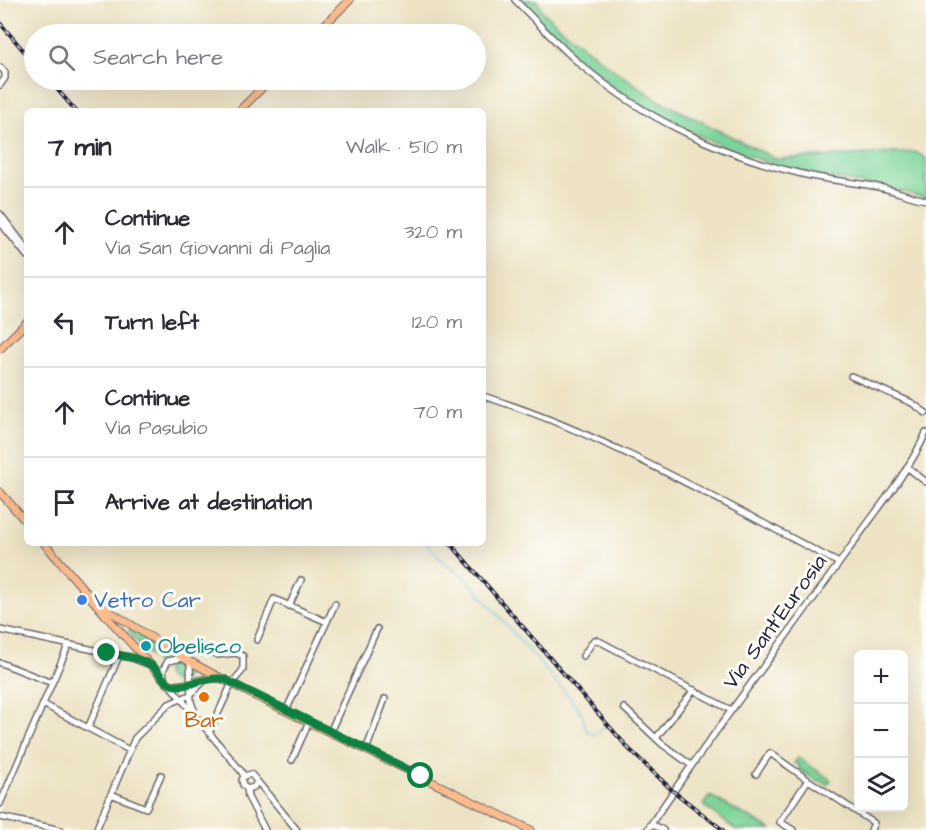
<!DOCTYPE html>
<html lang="en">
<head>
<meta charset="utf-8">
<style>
  body { margin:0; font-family:"Architects Daughter",sans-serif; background:#f2f2f3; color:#2b2b33 }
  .controls { position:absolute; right:18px; bottom:18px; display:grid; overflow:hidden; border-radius:9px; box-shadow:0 6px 24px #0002 }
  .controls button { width:54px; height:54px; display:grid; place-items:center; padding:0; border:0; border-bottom:2px solid #e1e1e2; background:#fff; color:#2b2b33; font:30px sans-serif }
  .stop { position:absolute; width:18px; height:18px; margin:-14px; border:4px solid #0b8043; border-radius:50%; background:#fff }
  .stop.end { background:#0b8043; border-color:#fff; box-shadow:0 2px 6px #0008 }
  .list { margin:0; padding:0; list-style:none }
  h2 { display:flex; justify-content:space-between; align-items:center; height:78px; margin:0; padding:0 24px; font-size:26px }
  h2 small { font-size:20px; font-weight:400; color:#7c7c81 }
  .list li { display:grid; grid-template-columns:39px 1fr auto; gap:18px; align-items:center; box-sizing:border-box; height:90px; padding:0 24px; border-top:2px solid #e1e1e2 }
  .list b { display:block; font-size:22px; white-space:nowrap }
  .list p { margin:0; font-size:20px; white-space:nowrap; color:#7c7c81 }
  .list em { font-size:20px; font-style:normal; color:#7c7c81 }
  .icon { flex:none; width:33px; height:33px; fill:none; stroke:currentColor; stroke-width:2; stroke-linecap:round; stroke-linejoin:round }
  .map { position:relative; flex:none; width:926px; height:830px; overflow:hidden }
  .search { position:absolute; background:#fff; box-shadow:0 6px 24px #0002; left:24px; top:24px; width:462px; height:66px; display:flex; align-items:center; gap:15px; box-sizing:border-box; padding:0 21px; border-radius:33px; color:#7c7c81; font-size:22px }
  .panel { position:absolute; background:#fff; box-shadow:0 6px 24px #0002; left:24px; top:108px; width:462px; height:438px; border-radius:9px }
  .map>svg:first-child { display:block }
  .green { fill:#7bd49a; stroke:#4e7b6a; stroke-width:1.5 }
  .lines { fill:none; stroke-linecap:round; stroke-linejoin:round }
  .stream { stroke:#62c0e0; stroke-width:1.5 }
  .minor-casing { stroke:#69666b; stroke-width:8 }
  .major-casing { stroke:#69666b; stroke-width:9 }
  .minor { stroke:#fff; stroke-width:5 }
  .major { stroke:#fbbb8d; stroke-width:7 }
  .rail-casing { stroke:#22223b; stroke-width:4 }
  .rail { stroke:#fdfcf7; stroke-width:1.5; stroke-dasharray:4.5; stroke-linecap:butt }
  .route { stroke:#0b8043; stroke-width:8 }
  .shop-dot { fill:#3f7fe0; stroke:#fdfcf7; stroke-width:2 }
  .culture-dot { fill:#0f9aa8; stroke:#fdfcf7; stroke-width:2 }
  .food-dot { fill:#e8710a; stroke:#fdfcf7; stroke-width:2 }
  .labels { text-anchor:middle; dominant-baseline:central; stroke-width:6; stroke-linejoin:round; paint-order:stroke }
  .shop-label { font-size:22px; fill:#366cbe; stroke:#fdfcf7; text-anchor:start }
  .street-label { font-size:22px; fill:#22223b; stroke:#fdfcf7 }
  .culture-label { font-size:22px; fill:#0d838f; stroke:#fdfcf7; text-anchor:start }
  .food-label { font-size:22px; fill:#c56008; stroke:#fdfcf7 }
</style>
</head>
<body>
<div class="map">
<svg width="926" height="830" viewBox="0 0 926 830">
  <rect width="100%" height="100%" fill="#fdfcf7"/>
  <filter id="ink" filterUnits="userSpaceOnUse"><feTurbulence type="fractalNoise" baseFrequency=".0167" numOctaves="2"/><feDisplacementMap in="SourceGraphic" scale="12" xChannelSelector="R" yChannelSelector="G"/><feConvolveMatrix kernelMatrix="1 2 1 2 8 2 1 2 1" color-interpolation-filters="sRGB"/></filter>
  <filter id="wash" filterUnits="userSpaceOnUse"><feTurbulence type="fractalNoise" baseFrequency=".008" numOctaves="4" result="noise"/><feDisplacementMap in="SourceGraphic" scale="24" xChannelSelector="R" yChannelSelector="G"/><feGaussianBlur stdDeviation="1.35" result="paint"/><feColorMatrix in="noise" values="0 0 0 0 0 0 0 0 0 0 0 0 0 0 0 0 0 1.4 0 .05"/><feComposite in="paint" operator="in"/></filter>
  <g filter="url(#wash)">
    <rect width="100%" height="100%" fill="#ede3c4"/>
    <path class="green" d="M518,0h19l5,11 18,16 47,38 51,35 118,59 139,-7 11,6v40c-43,-13 -87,-16 -129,-27 -72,-19 -137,-49 -197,-93 -30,-22 -56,-51 -82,-78z
      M130,629l40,24 1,3 -10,11 -33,-35z
      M166 671a11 11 0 1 1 22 0a11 11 0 1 1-22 0Z
      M798,758l33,22 -4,5 -7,-5 -2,2 -19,-13 1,-3 -6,-3z
      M710,796l62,34h-36l-33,-25z"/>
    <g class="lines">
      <path class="stream" d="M427,543l19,22 15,9 11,11 104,120 6,9 4,16 6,4 6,-1 6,-6"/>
    </g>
  </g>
  <g filter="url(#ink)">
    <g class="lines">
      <defs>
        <path id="minor" d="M515,0c21,21 42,44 65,64 63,54 141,91 222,110 25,6 50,8 76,13 16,3 32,10 48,13
          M0,67l5,5v6l-5,7
          M0,214l27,35
          M0,222l27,34
          M851,376l61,27 14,10
          M483,396c123,38 242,108 356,167
          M907,467l19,15
          M289,606l12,-26
          M0,630l132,28 16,6
          M257,640l17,-41 53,23
          M198,645l19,10 19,-2 7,3v14l-11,13 -22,48
          M583,656l11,-16h3l134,70
          M1,663l51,20
          M164,678l-1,-8 5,-9 15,-3 7,5 1,39 3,8
          M168,683l73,88 3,5 -2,4 1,5 4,4 1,8 17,33
          M43,704l86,46
          M624,708l38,36 29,21
          M286,711l49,-107
          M88,728l31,-72
          M330,732l47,-103
          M656,738l38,-48
          M366,750l19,-51
          M292,760l17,-38
          M756,774l14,-21 38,27
          M244,776l7,-2 6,7 -3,6 -7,2
          M257,781l40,49
          M111,794l35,14 15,-33
          M0,804l68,-158
          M0,817l61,13
          M651,824l12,6
          M96,830l39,-92 34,-34 21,-9 16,-16
          M647,830c63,-94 132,-183 198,-275 27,-40 61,-78 81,-122
          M793,830l-13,-8 28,-42 66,43 -3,7"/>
        <path id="major" d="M315,34l35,-34
          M239,111l31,-31
          M0,349l27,-27
          M0,492l27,31
          M44,543l64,75 59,65c17,7 34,-7 51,-5
          M98,604l89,56 68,36 276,134"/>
      </defs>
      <use href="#minor" class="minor-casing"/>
      <use href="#major" class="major-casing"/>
      <use href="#minor" class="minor"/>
      <use href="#major" class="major"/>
      <defs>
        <path id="rail" d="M0,23l34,40
          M49,80l27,31
          M450,543l179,206 44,42 50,39"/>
      </defs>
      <use href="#rail" class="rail-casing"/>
      <use href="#rail" class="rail"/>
    </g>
  </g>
  <g class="lines" filter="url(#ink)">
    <path class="route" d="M107,653c14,3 33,4 45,13 8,5 11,17 21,19 14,3 32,-9 51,-6l197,97"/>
  </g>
  <circle class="shop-dot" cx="82" cy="600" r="6"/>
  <circle class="culture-dot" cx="146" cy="646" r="6"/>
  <circle class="food-dot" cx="204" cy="697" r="6"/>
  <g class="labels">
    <g class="shop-label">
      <text x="94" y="600">Vetro Car</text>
    </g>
    <g class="street-label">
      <text transform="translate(775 622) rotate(-54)">Via Sant'Eurosia</text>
    </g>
    <g class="culture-label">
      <text x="158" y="646">Obelisco</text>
    </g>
    <g class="food-label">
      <text x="204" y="720">Bar</text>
    </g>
  </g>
</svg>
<div class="controls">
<button>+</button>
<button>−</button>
<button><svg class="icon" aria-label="layers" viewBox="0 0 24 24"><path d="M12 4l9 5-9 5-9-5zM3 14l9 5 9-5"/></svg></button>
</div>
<div class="stop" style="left:421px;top:776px"></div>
<div class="stop end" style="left:107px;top:653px"></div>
<div class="search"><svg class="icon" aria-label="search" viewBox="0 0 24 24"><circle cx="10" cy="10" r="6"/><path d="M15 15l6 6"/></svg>Search here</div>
<section class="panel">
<h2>7 min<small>Walk · 510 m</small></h2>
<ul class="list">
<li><svg class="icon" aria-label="ahead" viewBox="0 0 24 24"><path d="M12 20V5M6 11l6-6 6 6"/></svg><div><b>Continue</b><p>Via San Giovanni di Paglia</p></div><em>320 m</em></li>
<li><svg class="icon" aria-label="left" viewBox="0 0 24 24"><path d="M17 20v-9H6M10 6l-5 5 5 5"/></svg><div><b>Turn left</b></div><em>120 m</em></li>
<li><svg class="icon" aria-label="ahead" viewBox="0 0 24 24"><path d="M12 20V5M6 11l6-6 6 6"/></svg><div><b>Continue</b><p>Via Pasubio</p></div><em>70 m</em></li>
<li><svg class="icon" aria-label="arrive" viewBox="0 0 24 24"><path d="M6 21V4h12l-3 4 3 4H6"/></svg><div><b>Arrive at destination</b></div></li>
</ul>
</section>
</div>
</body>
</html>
